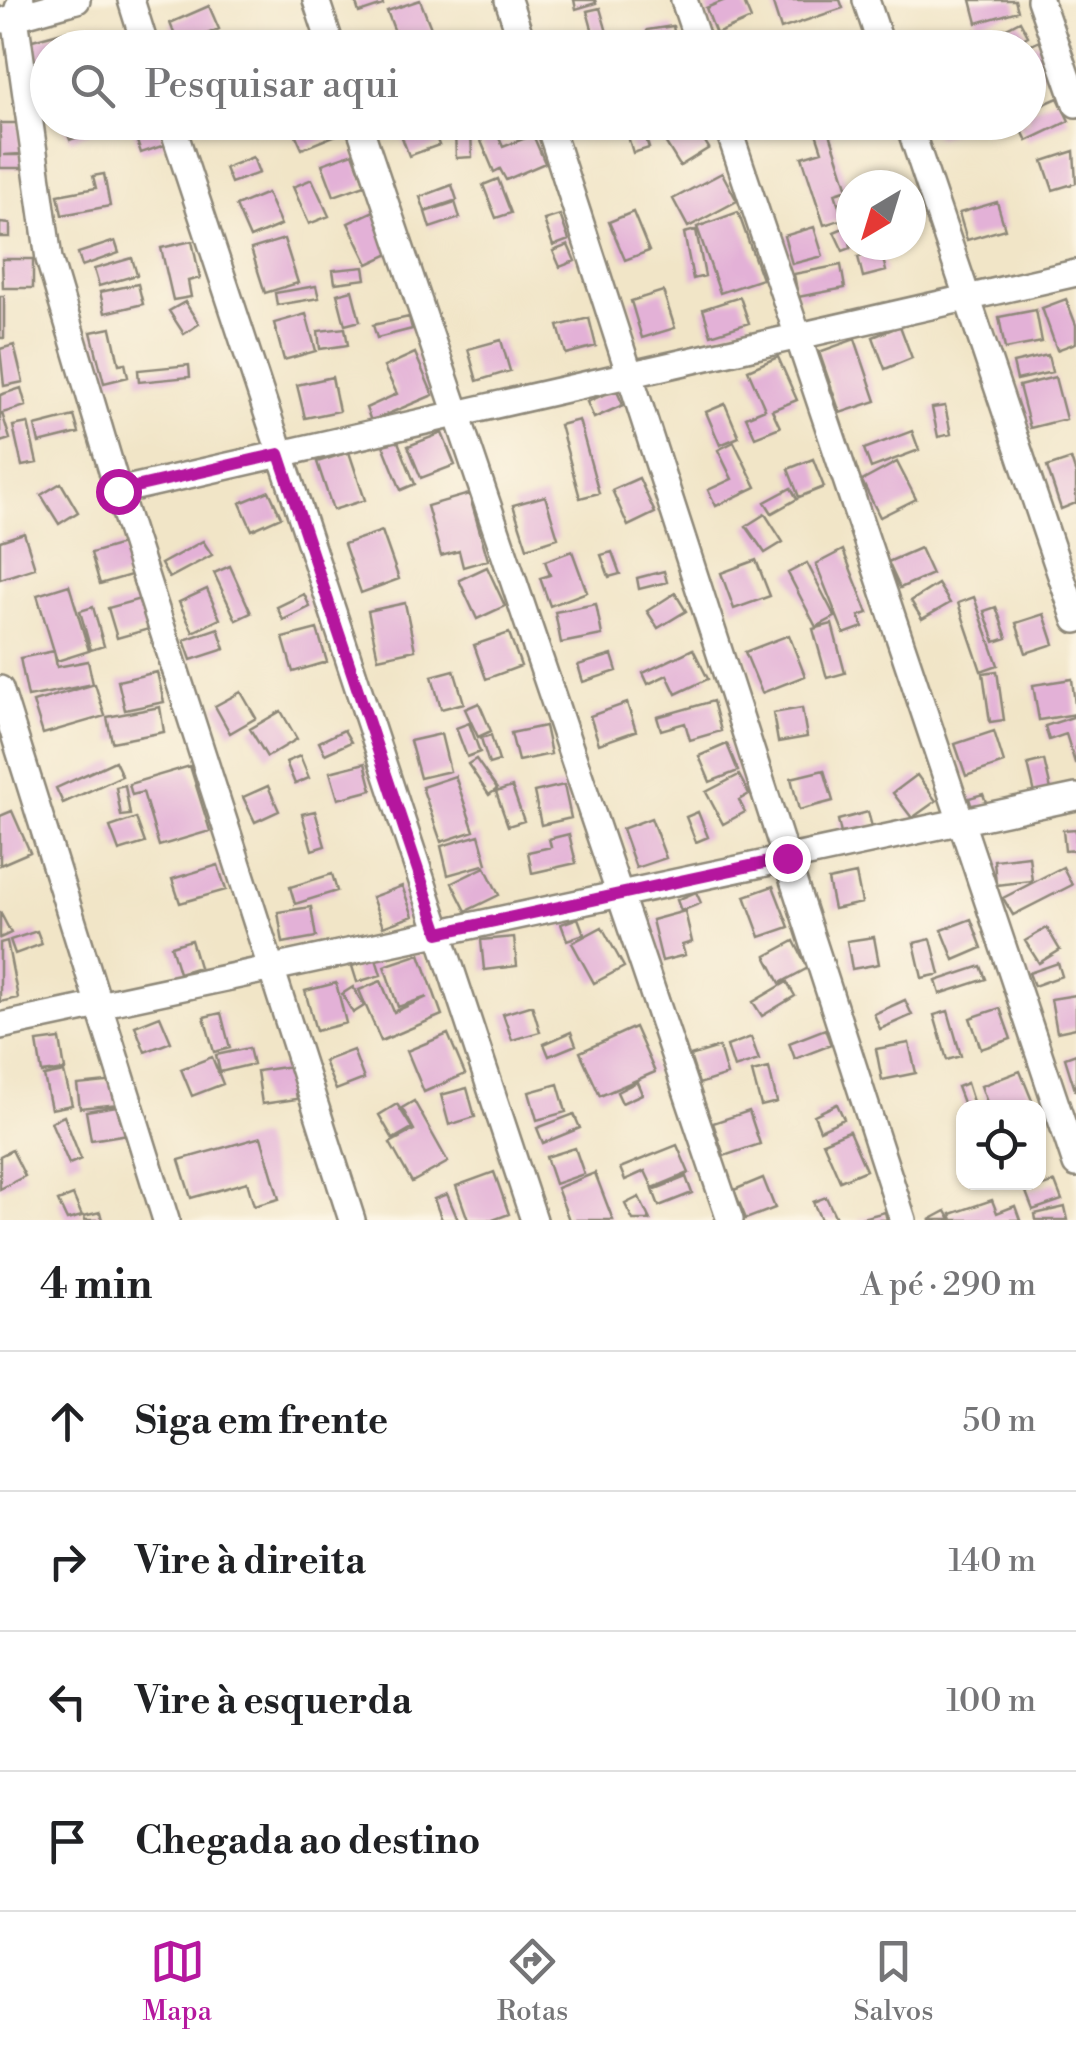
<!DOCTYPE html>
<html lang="pt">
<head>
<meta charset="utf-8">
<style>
  body { margin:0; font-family:"Libre Bodoni",serif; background:#f2f2f2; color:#202124 }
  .controls { position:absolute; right:30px; bottom:30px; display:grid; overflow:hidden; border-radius:20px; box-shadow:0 2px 8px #0004 }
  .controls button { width:90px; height:90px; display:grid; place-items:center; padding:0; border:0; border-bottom:2px solid #e0e0e0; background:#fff; color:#202124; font:50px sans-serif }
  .compass { position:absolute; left:836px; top:170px; width:90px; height:90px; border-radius:50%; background:#fff; box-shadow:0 2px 8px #0004; rotate:218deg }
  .stop { position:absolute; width:30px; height:30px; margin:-22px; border:8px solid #b5179e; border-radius:50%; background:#fff }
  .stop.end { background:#b5179e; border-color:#fff; box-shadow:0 2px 10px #0008 }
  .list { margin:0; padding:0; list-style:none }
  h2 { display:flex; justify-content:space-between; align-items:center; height:130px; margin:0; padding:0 40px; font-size:42px }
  h2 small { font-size:32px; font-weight:400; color:#757577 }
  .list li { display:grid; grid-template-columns:65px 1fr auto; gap:30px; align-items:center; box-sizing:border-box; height:140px; padding:0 40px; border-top:2px solid #e0e0e0 }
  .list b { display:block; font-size:38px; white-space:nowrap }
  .list em { font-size:32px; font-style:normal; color:#757577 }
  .icon { flex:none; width:55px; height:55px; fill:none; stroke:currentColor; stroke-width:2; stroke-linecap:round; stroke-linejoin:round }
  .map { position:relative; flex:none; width:1076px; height:1220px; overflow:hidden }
  .search { position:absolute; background:#fff; box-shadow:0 2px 8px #0004; left:30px; right:30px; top:30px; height:110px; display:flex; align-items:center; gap:25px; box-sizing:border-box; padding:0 35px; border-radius:55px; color:#757577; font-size:38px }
  .sheet { height:690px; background:#fff }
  nav { display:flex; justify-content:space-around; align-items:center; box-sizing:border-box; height:140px; border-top:2px solid #e0e0e0; background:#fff; font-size:28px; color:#757577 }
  nav a { display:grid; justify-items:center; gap:5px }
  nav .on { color:#b5179e }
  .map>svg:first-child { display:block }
  .building { fill:#e3b1d7 }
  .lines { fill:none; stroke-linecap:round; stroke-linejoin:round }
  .street-casing { stroke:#8e8879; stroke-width:30 }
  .street { stroke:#fff; stroke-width:25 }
  .route { stroke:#b5179e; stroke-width:12 }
</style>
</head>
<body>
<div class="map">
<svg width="1076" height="1220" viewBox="0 0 1076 1220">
  <rect width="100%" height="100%" fill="#fcf5e5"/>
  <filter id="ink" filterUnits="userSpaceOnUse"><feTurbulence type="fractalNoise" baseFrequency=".01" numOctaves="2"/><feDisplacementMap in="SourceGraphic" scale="20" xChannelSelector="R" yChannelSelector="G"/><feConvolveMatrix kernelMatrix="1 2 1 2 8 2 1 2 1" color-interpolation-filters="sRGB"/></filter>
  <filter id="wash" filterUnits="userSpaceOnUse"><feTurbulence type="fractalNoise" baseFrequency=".0048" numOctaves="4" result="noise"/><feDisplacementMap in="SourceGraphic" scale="40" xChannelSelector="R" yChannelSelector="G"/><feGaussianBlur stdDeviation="2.25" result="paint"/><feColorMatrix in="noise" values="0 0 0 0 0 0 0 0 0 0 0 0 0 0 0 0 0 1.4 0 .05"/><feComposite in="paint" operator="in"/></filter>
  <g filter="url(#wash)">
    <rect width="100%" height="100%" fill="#f1e5c7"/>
    <g id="blocks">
      <path class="building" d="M355,0h26l2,5 -24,8z
        M420,0l18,46 -37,2 -14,-37z
        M574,0h21l1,3 -20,6z
        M725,0h18l8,19 -35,15 -10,-26z
        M776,0h64l3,8 -62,21 -9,-28z
        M971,0h44l3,11 -41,12z
        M209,6l10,23 -40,17 -9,-23z
        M600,8l8,28 -13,4 -8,-29z
        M1020,21l8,15 -23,12h-22l-3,-6z
        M673,26l4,22h-27l-3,-18z
        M974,30l6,18h-15l-5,-14z
        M66,31l5,17h-23v18l-15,4 -8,-28z
        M1040,41l11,30 -23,8v-33z
        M48,77v39h-2l-10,-36z
        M1058,98l11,23 -42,20 -9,-19h10v-11z
        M63,122h26l4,9 -23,9z
        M145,122h12l8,23 -24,8 -9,-26z
        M290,122h46l5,11 -39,16z
        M401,122h29l9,23 -30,11 -12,-32z
        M473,122h19l11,25 30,-12 12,28 -39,17 -6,-11 -6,3z
        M693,122l16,26 -29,18 -16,-26z
        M930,122h28l2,6 -23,10z
        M0,123h20l1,31 -17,1h20l-1,13h-23z
        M827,124l21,65 -13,4 8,26 -19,6 -22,-68 20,-6 -8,-24z
        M643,129l6,19 -16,5 -6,-20z
        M471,130l1,27 -16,1 -1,-27z
        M1074,151l2,32 -23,7 -10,-29z
        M353,153l12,32 -31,11 -12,-32z
        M253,157l6,16 -28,10 -6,-15z
        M722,173l15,28 -49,26 -15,-28z
        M104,174l6,32 -48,9 -4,-20 38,-7 -3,-12z
        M312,179l17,37 -20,8 -16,-37z
        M498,179l13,34 -15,5 -13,-33z
        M452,185l5,15 -32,11 -5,-14z
        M267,193l14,32 -31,13 -14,-32z
        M455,202l5,16 -30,10 -5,-16z
        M997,202l8,27 -38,11 -8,-27z
        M376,210l20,41 -28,13 -20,-41z
        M633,212l16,39 -24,9 -16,-38z
        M738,212l24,67 -42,14 -23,-66z
        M560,215l9,25 -16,6 -9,-26z
        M0,223l10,1v13h-10z
        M848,226l3,22 -8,3 -9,-19z
        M814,227l9,29 -31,8 -8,-28z
        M696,230l9,46 -12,3 -9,-46z
        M284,239l14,44 -33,10 -14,-44z
        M115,241l4,12 -37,13 -4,-13z
        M192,241l8,37 -12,3 3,16 -18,3 -12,-52z
        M568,245l7,16 -15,6 -7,-16z
        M881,251l5,20 -23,6 -5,-20z
        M132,258l5,17 -38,11 -5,-17z
        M2,259h31v29h-30z
        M841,265l4,23 -47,9 -4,-23z
        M364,267l2,12 -31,4 -2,-13z
        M138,284l5,20 -38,9 -5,-21z
        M316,286l3,12 -42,7 -2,-12z
        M352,290l8,31 -15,4 -8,-31z
        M663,291l12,37 -33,10 -11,-37z
        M0,296h4v42h-4z
        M740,297l9,26 -38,12 -8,-26z
        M1066,299l10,26v18l-19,7 -15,-42z
        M185,302l14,22 -15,10 -15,-23z
        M1036,310l6,32 -37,7 -6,-32z
        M306,314l10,37 -32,9 -10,-37z
        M409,317l3,12 -35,9 -4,-13z
        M589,318l7,28 -30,8 -8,-28z
        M900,326l12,32 -27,11 -12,-32z
        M111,328l8,36 6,-1 3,14 -24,6 -13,-51z
        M345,328l3,17 -28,4 -2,-18z
        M855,339l21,62 -36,12 -21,-61z
        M501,340l9,31 -33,10 -9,-32z
        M14,345l9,37 -19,4 -4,-37z
        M415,353l18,42 -62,26 -5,-13 31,-14 -13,-27z
        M1048,355l4,17 -35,8 -4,-17z
        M778,357l19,43 -25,10 8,17 -25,10 -9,-20 19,-8 -17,-39z
        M189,365l1,12 -51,5 -1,-12z
        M332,377l7,34 -34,7 -8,-33z
        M1055,377l11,42 -36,9 -11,-42z
        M21,388l5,18 -24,7 8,26 -10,3v-47z
        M616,389l7,16 -29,13 -7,-16z
        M725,404l14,33 -19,8 -14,-33z
        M945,406l6,28 -13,3 -6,-29z
        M74,416l5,17 -40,10 -4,-17z
        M579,420l20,73 -19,5 -20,-73z
        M28,423l9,40 -15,3 -9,-40z
        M912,431l7,19 -48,18 -7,-19z
        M442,433l13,32 -34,13 -13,-32z
        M397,439l18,45 -14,6 -18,-45z
        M734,442l22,45 -40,19 -8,-16 24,-11 -14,-29z
        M349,452l16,48 -32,10 -16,-48z
        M813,459l11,28 -25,10 -11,-28z
        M1071,459l5,15v29l-15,6 -14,-42z
        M897,462l19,37 -36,18 -18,-36z
        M639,478l16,35 -27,13 -16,-36z
        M61,483l17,29 -19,12 -18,-29z
        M791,488l6,11 -25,14 -7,-11z
        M269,491l12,26 -29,13 -12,-27z
        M469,494l19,66 -25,7 -4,-16 -18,5 -14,-50z
        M545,496l13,42 -31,10 -14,-43z
        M765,514l18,28 -18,11 -19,-27z
        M382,531l17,48 -38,14 -17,-49z
        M24,533l11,35 -35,11v-38z
        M203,541l9,14 -43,23 -8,-14z
        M122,544l9,31 -31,9 -9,-31z
        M920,548l12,26 -32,14 -12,-26z
        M843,550l25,63 -9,3 4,11 -19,7 -28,-70z
        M572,551l15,41 -37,14 -10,-28 10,-3 -5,-14z
        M612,552l8,22 -11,3 -8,-22z
        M756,560l14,36 -36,13 -13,-36z
        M807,563l28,54 -19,10 -28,-54z
        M230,566l21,47 -15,7 -22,-47z
        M487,567l18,39 -28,13 -18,-39z
        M664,571l3,11 -28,7 -2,-11z
        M938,584l12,19 -28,16 -11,-18z
        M69,585l20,66 -32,10 -20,-66z
        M207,589l13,30 -27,13 -14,-30z
        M675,593l11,18 -28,17 -11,-17z
        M304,594l6,13 -27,13 -6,-13z
        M974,597l24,68 -17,6 -23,-68z
        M140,599l9,30 -32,9 -9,-30z
        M405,603l10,47 -37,8 -10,-47z
        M596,604l6,31 -41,8 -6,-31z
        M93,607l11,39 -13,4 -11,-39z
        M996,607l11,31 -12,4 -11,-31z
        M1044,614l10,30 -28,9 -10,-30z
        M832,624l13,49 -18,5 -14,-49z
        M218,628l7,21 -34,11 -7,-20z
        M317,629l10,33 -34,10 -10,-34z
        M509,633l12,33 -35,13 -12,-34z
        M789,635l16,41 -43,17 -17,-41z
        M693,649l15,30 -32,15 -9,-19 -19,9 -5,-11z
        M54,651l3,16 31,-6 5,23 -65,13 -8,-39z
        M612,655l5,16 -34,11 -5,-17z
        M454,670l10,33 -23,6 -9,-33z
        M997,671l7,49 -14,2 -7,-49z
        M157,672l7,30 -39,8 -7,-29z
        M1072,679l4,35 -37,6 -6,-35z
        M95,684l10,32 -62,18 -10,-32z
        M241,692l15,26 -26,15 -15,-27z
        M713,701l8,30 -31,9 -5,-17 -24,7 -4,-13z
        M479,703l12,28 -13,6 -13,-28z
        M627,703l9,28 -37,13 -9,-28z
        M160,707l4,25 -52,10 -5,-25z
        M802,708l5,29 -29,5 -5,-29z
        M281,711l16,28 -30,18 -17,-28z
        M1076,716v47h-1l-9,-29 -17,6 -4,-14z
        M469,723l11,29 -13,5 -11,-29z
        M545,726l6,28 -33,7 -7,-28z
        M344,730l7,12 -26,12 -6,-12z
        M994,731l10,32 -38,13 -11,-32z
        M441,734l9,37 -30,7 -10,-37z
        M491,735l8,26 -10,3 -8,-26z
        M727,744l11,27 -28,11 -11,-26z
        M300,756l9,22 -14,6 -9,-22z
        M476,759l21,30 -8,6 -21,-31z
        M1044,760l9,38 -16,4 -9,-38z
        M115,761l7,15 -59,27 -7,-15z
        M365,763l7,27 -34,9 -8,-27z
        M190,766l20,65 -51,15 -16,-54 -11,3 -3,-11z
        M824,770l9,31 -34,9 -8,-32z
        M739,775l10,19 -10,6 6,12 -22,12 -17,-32z
        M917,775l19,26 -24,17 -19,-25z
        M455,776l19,55 -33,11 -19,-55z
        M125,785l5,30 -9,1 -5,-29z
        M564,785l7,33 -30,7 -7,-33z
        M268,786l11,25 -24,11 -12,-25z
        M512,787l12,34 -16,5 -12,-34z
        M983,794l7,19 -15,5 -6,-20z
        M12,811l18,41 -30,13v-49z
        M315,811l10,35 -13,4 -10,-36z
        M698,812l10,25 -12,5 -10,-25z
        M868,812l4,15 -31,7 -3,-14z
        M136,818l9,25 -26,8 -9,-24z
        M651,818l15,40 -30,10 -14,-39z
        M1076,829v21l-11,1 -2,-21z
        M569,834l7,29 -44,10 -4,-21 23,-5 -2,-8z
        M479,835l8,29 -39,11 -7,-29z
        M1029,856l3,25 -36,4 -2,-25z
        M218,865l8,25 -46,13 -8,-24z
        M485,867l14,28 -33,16 -14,-28z
        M1063,867l9,18 -59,30 -10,-17z
        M332,874l5,17 -42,13 -5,-17z
        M856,874l6,29 -28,6 -6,-29z
        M402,886l11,30 -30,11 -11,-30z
        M773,886l16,41 -29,10 -15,-41z
        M696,892l5,11 -20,8 -4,-11z
        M311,907l5,30 -33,6 -5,-31z
        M685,911l7,31 -10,3 3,10 -23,6 -10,-41z
        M0,912l11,21 -11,5z
        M578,918l6,16 -17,6 -6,-16z
        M971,919l11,29 -28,12 -12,-30z
        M602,927l22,40 -30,16 -22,-40z
        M1047,928l13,22 -21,13 -14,-22z
        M37,931l5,13 -27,10 -5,-14z
        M514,937l3,29 -33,4 -3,-30z
        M874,937l5,27 -27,5 -5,-28z
        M931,939l9,35 -18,4 -8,-35z
        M191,940l8,27 -20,6 -8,-27z
        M7,941l11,57 -18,4v-59z
        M794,941l14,27 -28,15 -14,-27z
        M420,954l22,61 -61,26 -22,-51 22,-9 13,31 33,-15 -29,10 -14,-41z
        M376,959l5,16 -24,7 -5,-16z
        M1058,963l4,13 -28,10 -5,-13z
        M981,966l5,13 -46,15 -4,-13z
        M787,982l8,14 -33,20 -9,-14z
        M336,983l10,40 -30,8 -11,-40z
        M353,987l11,19 -11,7 -11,-19z
        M1076,995v33l-19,4 -6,-33z
        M905,1000l7,15 -32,14 -6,-15z
        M532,1005l8,27 -28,8 -9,-26z
        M1000,1008l11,31 -30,10 -11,-31z
        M948,1011l13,45 -14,4 -13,-45z
        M221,1013l9,35 -16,4 -10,-35z
        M160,1016l11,26 -26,10 -10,-26z
        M635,1027l20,45 -55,24 -20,-44z
        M825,1029l6,16 -36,14 -6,-16z
        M571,1032l5,13 -27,11 -5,-12z
        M448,1034l17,40 -41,18 -17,-41z
        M751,1037l8,23 -25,8 -7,-22z
        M60,1039l5,31 -23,3 -5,-31z
        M909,1043l7,30 -34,7 -6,-31z
        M719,1047l8,28 -28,9 -9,-28z
        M249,1048l4,16 -33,8 -4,-17z
        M353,1050l11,29 -28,11 -12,-29z
        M1076,1054v36h-1l-10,-32z
        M212,1057l11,27 -31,12 -11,-27z
        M292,1066l5,33 -35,5 -5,-33z
        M769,1068l8,34 -16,4 -9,-34z
        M1020,1071l15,37h-46l-8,-22z
        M64,1072l8,33 -21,4 -7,-33z
        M116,1081l3,23 -39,4 -3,-23z
        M637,1082l5,12 -20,9 -5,-11z
        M967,1083l8,25h-10l-8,-21z
        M558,1084l8,28 -29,8 -8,-28z
        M467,1088l8,29 -26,8 -8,-30z
        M414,1101l34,61 -36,20 -22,-39 24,-13 -12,-22z
        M397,1104l15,24 -19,11 -14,-24z
        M837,1104l7,15 -24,11 -6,-15z
        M123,1105l5,29 -37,6 -5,-29z
        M749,1111l11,33 -36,12 -11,-33z
        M574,1114l6,14 -37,15 -6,-15z
        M64,1116l17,43 -12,5 -18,-42z
        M849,1131l17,39 -26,11 -17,-39z
        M261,1137l18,62 -25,7 -7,-24 -56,16 -12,-38z
        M677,1145l12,28 -36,15 -8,-17 -20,9 -5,-12z
        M575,1148l9,26 -29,10 -9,-27z
        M12,1150l13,26 -25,13v-33z
        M494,1172l15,42 -16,6h-25l-12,-34z
        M595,1173l18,47h-44l-12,-32z
        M686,1177l6,16 -33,13 -6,-16z
        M763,1178l12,30 -29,11 -12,-29z
        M1055,1182l7,18 -29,10 -7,-18z
        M447,1194l11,26h-16l-8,-21z
        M73,1195l9,21 -15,4 -9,-19z
        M639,1197l11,23h-17l-8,-16z
        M826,1197l11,23h-16l-8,-18z
        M992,1200l5,13 18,-7 5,14h-67l-2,-6z
        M1065,1207l3,13h-32l-1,-6z
        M946,1211l5,9h-22z
        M100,1212l2,8h-17l-1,-4z
        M885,1212l2,8h-29v-1z"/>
    </g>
  </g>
  <g filter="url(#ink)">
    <use href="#blocks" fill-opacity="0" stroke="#8e8879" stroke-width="2.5"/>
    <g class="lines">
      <defs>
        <path id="street" d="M21,0l-6,17 34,242 69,232 234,729
          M131,0l15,48
          M316,0l16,48
          M508,0l16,48
          M684,0l16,48
          M866,0l16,48
          M1040,0l36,104
          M5,20l72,-20
          M171,122l363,1098
          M358,122l372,1098
          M548,122l355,1098
          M726,122l350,1042
          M908,122l168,498
          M118,491l958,-218
          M0,689l166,531
          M0,1026l1076,-229"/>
      </defs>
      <use href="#street" class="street-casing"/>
      <use href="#street" class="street"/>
    </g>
  </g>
  <g class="lines" filter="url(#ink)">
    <path class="route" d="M118,491l161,-37 160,479 348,-75"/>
  </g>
</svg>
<div class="controls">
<button><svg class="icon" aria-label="locate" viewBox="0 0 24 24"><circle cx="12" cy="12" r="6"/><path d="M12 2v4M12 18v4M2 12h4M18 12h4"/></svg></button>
</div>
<svg class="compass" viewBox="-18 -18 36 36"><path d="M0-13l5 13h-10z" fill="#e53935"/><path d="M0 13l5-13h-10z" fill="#757577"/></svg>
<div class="stop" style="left:118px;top:491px"></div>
<div class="stop end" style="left:787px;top:858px"></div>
<div class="search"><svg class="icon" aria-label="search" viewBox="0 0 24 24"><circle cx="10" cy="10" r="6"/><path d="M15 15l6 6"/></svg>Pesquisar aqui</div>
</div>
<section class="sheet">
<h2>4 min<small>A pé · 290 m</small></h2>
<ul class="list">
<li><svg class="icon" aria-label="ahead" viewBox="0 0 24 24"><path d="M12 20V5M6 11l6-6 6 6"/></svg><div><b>Siga em frente</b></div><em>50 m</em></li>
<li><svg class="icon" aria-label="right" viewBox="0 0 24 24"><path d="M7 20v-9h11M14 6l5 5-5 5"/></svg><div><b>Vire à direita</b></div><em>140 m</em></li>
<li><svg class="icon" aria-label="left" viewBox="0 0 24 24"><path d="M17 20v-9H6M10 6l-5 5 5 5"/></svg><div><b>Vire à esquerda</b></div><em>100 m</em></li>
<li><svg class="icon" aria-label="arrive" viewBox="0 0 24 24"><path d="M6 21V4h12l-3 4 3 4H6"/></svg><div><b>Chegada ao destino</b></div></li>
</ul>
</section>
<nav>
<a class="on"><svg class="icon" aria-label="map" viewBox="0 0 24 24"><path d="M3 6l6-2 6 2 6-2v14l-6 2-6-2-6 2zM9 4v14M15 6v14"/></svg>Mapa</a>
<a><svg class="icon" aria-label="directions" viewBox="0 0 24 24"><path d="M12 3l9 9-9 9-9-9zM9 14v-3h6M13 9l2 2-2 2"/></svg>Rotas</a>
<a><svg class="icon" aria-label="saved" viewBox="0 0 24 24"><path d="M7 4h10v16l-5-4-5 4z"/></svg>Salvos</a>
</nav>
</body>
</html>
